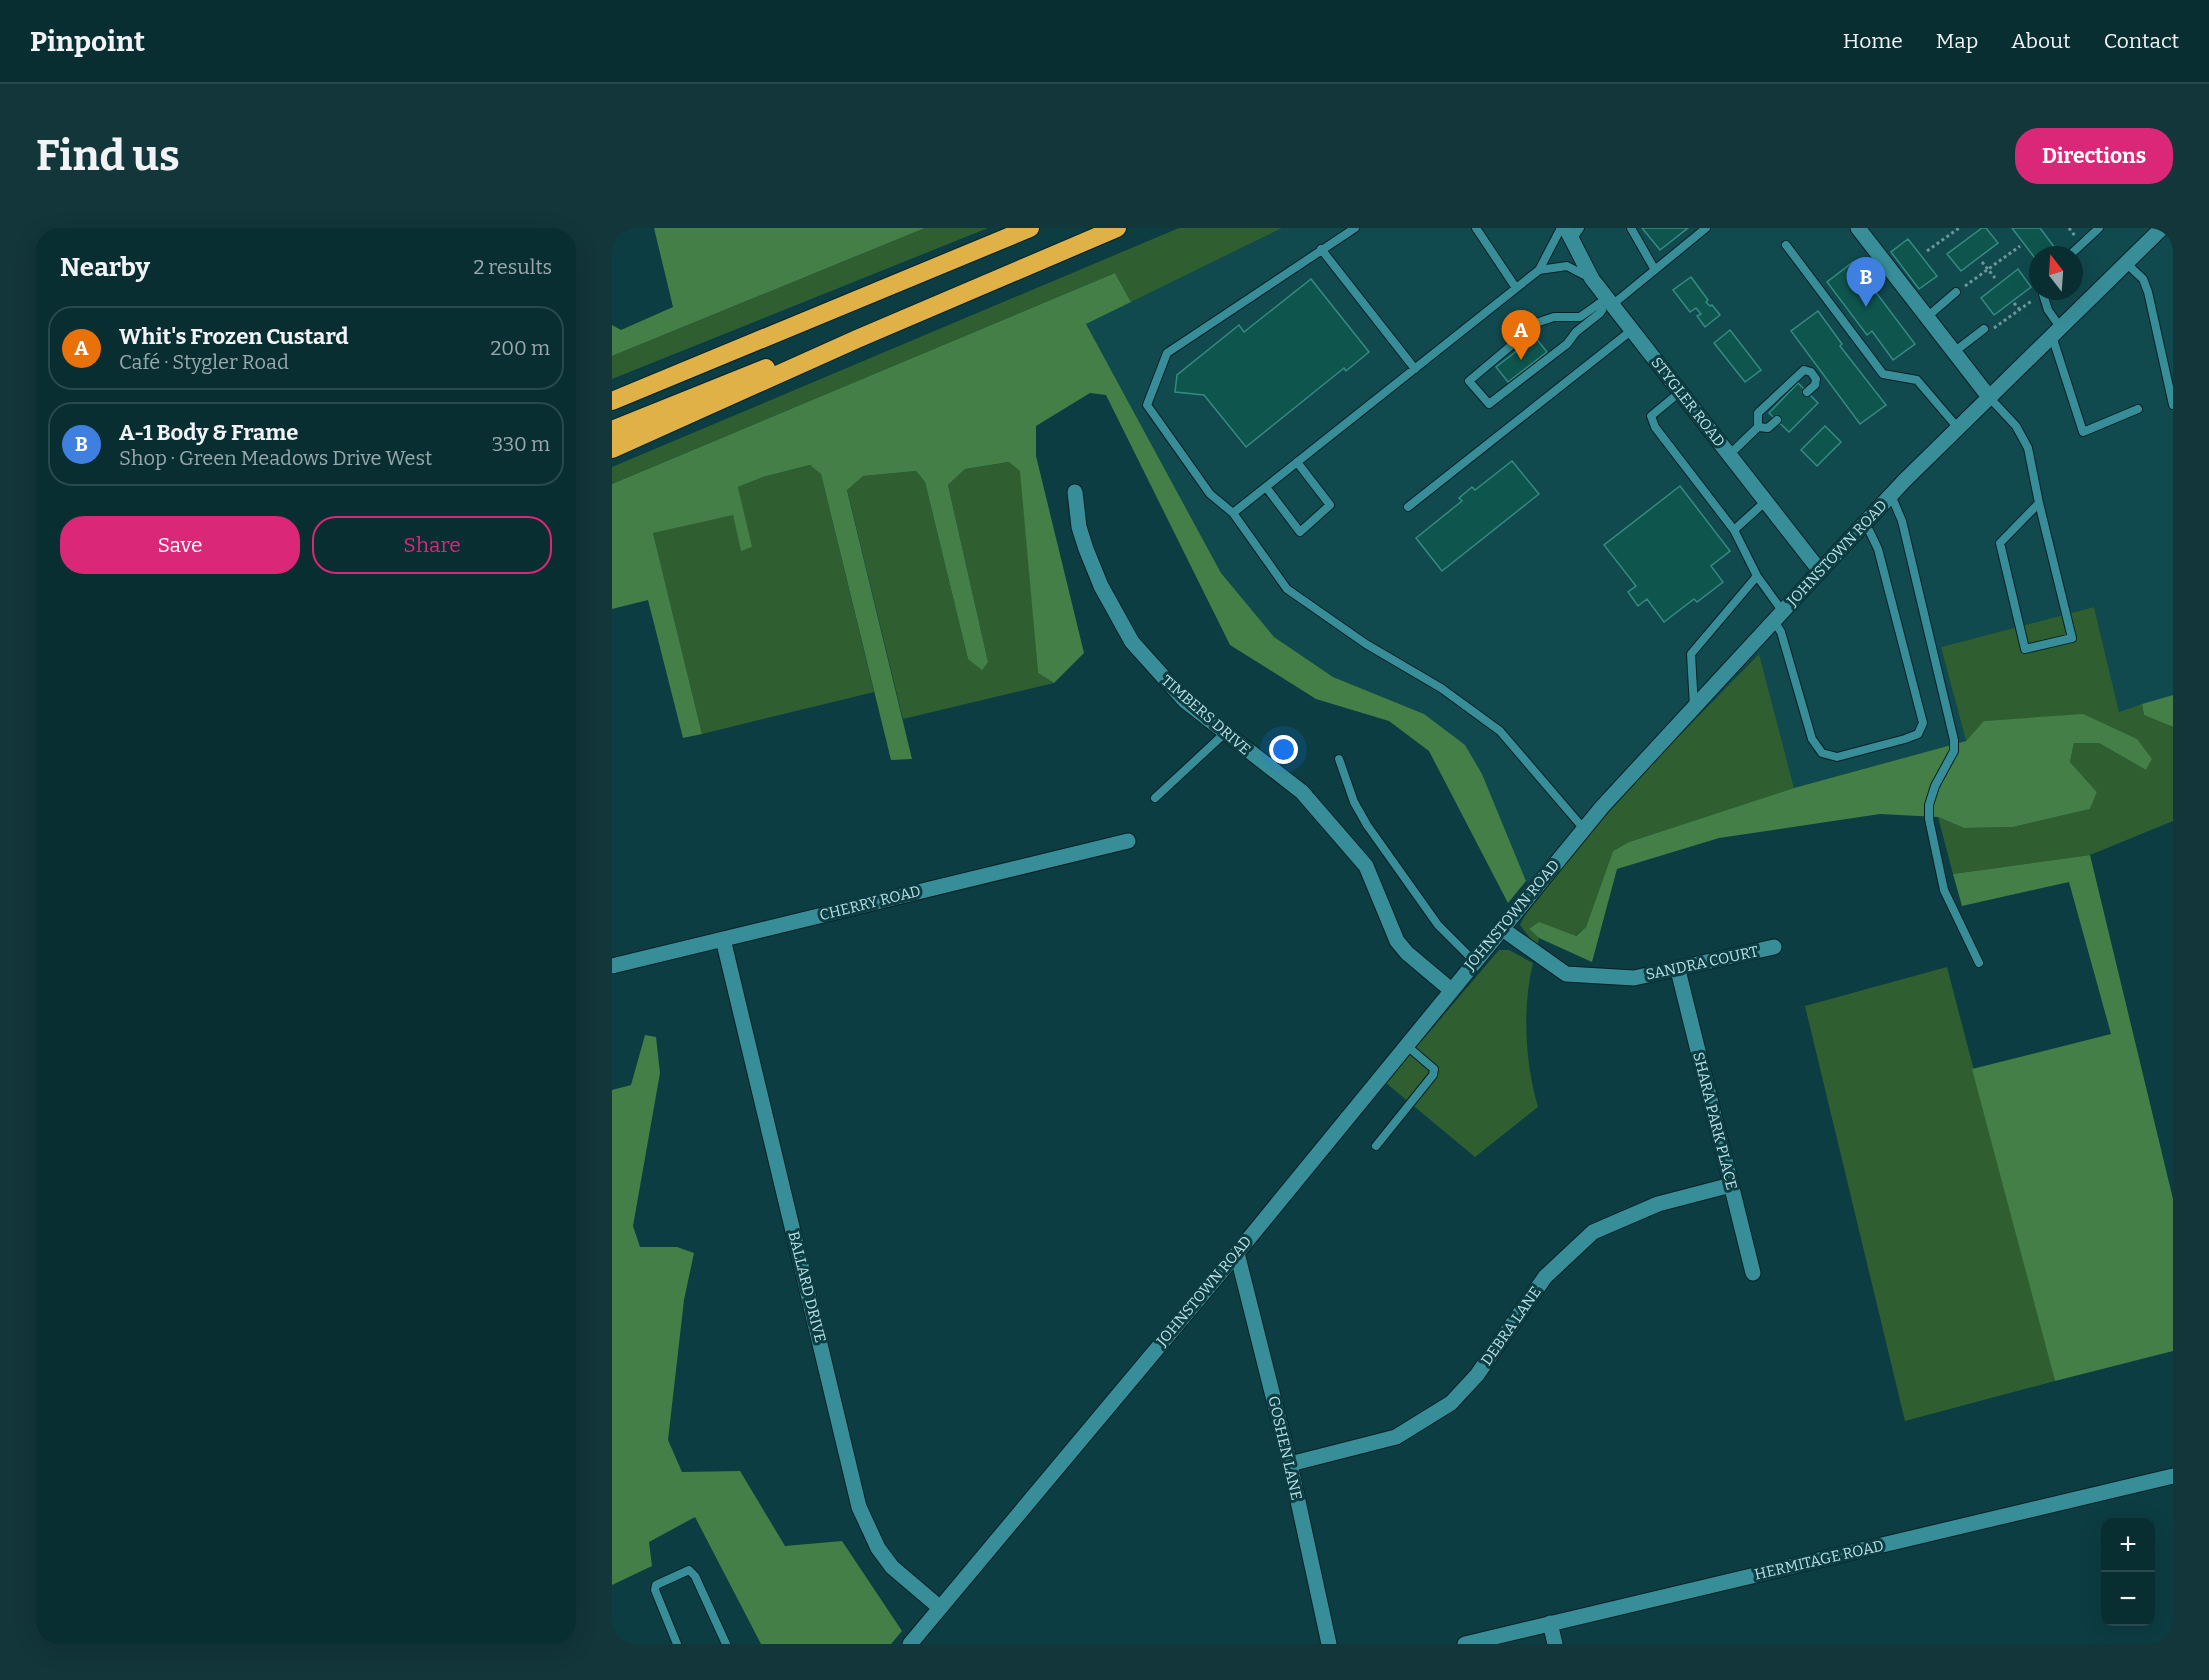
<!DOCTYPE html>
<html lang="en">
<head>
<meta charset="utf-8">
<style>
  body { margin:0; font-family:Bitter,serif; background:#12363a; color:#f1f3f6 }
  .controls { position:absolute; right:18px; bottom:18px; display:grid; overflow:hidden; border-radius:12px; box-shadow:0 6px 24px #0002 }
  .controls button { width:54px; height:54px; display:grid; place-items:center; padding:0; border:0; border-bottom:2px solid #294a4d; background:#092e32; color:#f1f3f6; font:30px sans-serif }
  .compass { position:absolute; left:1417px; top:18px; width:54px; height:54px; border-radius:50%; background:#092e32; box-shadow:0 6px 24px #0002; rotate:343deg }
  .you { position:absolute; left:672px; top:522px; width:21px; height:21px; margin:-15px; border:4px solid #fff; border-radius:50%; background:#1a73e8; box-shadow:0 0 0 9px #1a73e833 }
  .badge { display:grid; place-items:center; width:39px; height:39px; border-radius:50%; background:#db2777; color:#fff; font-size:20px; font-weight:700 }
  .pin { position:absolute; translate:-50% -50px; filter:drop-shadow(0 2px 3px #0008) }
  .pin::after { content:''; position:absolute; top:32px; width:21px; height:18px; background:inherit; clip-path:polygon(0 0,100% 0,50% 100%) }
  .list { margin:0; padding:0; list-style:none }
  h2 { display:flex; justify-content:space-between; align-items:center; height:78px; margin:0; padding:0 24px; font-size:26px }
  h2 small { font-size:20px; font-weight:400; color:#99a8ac }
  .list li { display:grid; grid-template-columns:39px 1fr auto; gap:18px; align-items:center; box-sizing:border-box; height:84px; margin:0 12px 12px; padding:0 12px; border:2px solid #294a4d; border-radius:24px }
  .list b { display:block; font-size:22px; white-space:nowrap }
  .list p { margin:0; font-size:20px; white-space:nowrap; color:#99a8ac }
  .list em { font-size:20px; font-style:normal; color:#99a8ac }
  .actions { display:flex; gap:12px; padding:18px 24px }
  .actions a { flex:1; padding:14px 0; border:2px solid #db2777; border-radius:24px; text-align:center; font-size:21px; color:#db2777 }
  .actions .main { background:#db2777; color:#fff }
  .map { position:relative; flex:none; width:1561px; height:1416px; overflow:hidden; border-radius:24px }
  header { display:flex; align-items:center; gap:36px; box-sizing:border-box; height:84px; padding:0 30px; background:#092e32; border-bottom:2px solid #294a4d }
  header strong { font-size:28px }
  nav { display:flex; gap:33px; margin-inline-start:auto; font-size:21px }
  .intro { display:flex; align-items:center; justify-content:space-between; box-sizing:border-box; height:144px; padding:0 36px }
  h1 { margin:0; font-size:42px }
  .button { padding:15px 27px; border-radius:24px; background:#db2777; color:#fff; font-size:21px; font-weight:700 }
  main { display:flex; gap:36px; padding:0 36px }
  aside { flex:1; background:#092e32; border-radius:24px; box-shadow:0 6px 24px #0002 }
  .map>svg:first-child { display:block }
  .built { fill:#10494e; fill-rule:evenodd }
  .green { fill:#2f5f31 }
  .forest { fill:#437f46 }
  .building { fill:#0e554e; stroke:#358b81; stroke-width:1.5 }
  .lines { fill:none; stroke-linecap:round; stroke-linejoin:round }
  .service-casing { stroke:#062124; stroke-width:10 }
  .minor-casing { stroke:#062124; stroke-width:17 }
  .tertiary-casing { stroke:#062124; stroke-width:17 }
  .secondary-casing { stroke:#062124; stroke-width:17 }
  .motorway-casing { stroke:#062124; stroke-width:20 }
  .path { stroke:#6b979b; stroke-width:3; stroke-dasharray:3 3; stroke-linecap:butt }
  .service { stroke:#378e98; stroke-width:8 }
  .minor { stroke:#378e98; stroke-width:15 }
  .tertiary { stroke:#378e98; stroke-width:15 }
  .secondary { stroke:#378e98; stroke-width:15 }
  .motorway { stroke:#dfb146; stroke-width:18 }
  .labels { text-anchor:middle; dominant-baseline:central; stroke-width:6; stroke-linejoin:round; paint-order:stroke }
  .street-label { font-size:15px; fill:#b9e1e5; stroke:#0c3d42 }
</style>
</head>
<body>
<header>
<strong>Pinpoint</strong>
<nav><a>Home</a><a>Map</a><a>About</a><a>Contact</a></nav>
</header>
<div class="intro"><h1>Find us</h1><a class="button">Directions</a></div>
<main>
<aside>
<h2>Nearby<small>2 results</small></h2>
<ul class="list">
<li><span class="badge" style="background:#e8710a">A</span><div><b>Whit's Frozen Custard</b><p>Café · Stygler Road</p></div><em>200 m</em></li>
<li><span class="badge" style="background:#3f7fe0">B</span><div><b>A-1 Body &amp; Frame</b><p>Shop · Green Meadows Drive West</p></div><em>330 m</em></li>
</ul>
<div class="actions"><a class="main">Save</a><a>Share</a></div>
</aside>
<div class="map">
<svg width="1561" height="1416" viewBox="0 0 1561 1416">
  <rect width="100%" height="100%" fill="#0c3d42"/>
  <path class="built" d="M670,0h891v467l-54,17 -25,-105 -153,40 25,94 -172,47 -36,-134 -115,119 -54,60 -49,64 -14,-16 -44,-107 -58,-60 -91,-37 -60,-40 -52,-64 -135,-249zM1426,27h36v36h-36z"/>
  <path class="green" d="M313,0h63l-376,151v-23z
    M567,0h103l-151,74 -16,-29 -503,211v-17z
    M398,234l11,10 17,201 16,10 -151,36 -56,-230 16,-13 53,-5 9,11 43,177 20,3 -40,-177 17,-16z
    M199,237l10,9 53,218 -172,42 -49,-201 80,-19 8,36 10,-3 -13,-60 25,-10z
    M1482,379l25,105 23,-8 2,11 29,12v94l-83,34 -137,19 -15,-57 26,11 48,-1 78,-18 7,-17 -27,-30 4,-19h25l47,27 6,-11 -119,-41 -48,3 -19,20 -25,-94z
    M1147,426l35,134 -165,54 -16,9 -27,76 -11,9 -46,-7 10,9 -2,9 -17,-22 4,-8 65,-84 54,-60z
    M887,722h10l24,13c-11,45 -8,100 5,144l-63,50 -89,-74z
    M1335,739l108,414 -150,40 -100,-415z"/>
  <path class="forest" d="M42,0h271l-313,128v-31l9,5 52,-23z
    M503,45l16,29 -45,22 135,249 53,64 59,40 91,37 41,31 17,29 44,107 -18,22 -79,-152 -40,-30 -73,-22 -86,-54 -124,-250 -16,-2 -54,33v30l48,197 -30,30 -16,-10 -18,-202 -11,-9 -44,7 -17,16 40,177 -6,8 -14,-11 -43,-177 -9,-11 -53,5 -16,14 65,269 -21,1 -70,-286 -11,-9 -47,12 -25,10 14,60 -11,4 -8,-36 -80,18 49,201 -19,4 -35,-138 -36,9v-125z
    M1561,467v32l-29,-12 -2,-11z
    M1471,486l54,25 15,20 -6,11 -47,-27h-25l-4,19 27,30 -7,17 -77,18 -49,1 -26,-11 -58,-3 -161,24 -102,31 -25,93 -53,-24 -10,-9 10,-7 37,14 10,-9 27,-76 16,-9 165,-54 172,-47 18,-20z
    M1478,627l83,344v152l-118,30 -83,-312 139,-35 -42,-152 -107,24 -9,-32z
    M33,807l11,2 4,36 -27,153 7,21h37l17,6 -10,47 -16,140 14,32 58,-1 45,75 57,-5 60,90 -11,13h-130l-66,-127 -46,25 3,24 -40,19v-495l19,-5z"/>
  <path class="building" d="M1030,0h46l-28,22z
    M1370,0h4l12,15 -37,28 -14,-17z
    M1400,0h28l15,20 -8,7h-9v7z
    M1296,11l29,37 -18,13 -28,-37z
    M1241,34l62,82 -22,16 -21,-29 -5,4 -40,-53z
    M1406,41l13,18 -37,28 -13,-17z
    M1079,49l17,23 -2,2 4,4 2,-1 8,10 -15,12 -8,-11 4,-2 -5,-6 -6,4 -17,-22z
    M699,51l58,73 -23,19 -2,-3 -98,79 -42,-52 -29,-3 2,-17 62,-50 5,7z
    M1206,83l24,33 -2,2 46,59 -26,19 -69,-93z
    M1118,102l31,40 -16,12 -31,-39z
    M923,109l12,15 -39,30 -12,-15z
    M1186,155l20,20 -29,29 -20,-19z
    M1213,198l16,16 -24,24 -16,-16z
    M900,233l27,33 -97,77 -26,-33 46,-37 -3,-3 13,-11 3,3z
    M1068,258l50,65 -19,15 12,16 -26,20 -3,-3 -30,23 -17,-23 -9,7 -10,-14 8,-6 -32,-41z"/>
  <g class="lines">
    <defs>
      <path id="service" d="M743,0l-188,125 -20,52 63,89 23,19 306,-243 22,-42
        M864,0l40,60
        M1019,0l24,42
        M959,13l9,-13
        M1174,17l97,129 34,6 41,48
        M709,21l94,120
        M1458,27l29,-27
        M1514,35l17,16 5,13 25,113
        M927,42l28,-4 23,12
        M1433,63l-2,3 5,16 12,17
        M986,76l4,6 -2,3 -24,19 -9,12 -78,60 -20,-23 70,-59 15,-5h26l27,-19
        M1000,77l94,-77
        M1315,89l29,-25
        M1440,108l31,96 55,-23
        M1342,124l30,-23
        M1068,164l-29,24 4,11 79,103 23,46
        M1377,169l27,29 12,22 11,55 -39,40 25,106 47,-11 -33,-135
        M1165,192l-9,8 -10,-1v-14l46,-43 7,2 5,7 -1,6 -8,7
        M1117,227l29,-28
        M654,259l34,45 30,-27 -33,-43
        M1279,267l11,26 52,219v11l-19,35 -6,19v14l15,71 35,73
        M796,279l224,-177
        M621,285l54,76 79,55 75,44 59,43 84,98
        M1122,302l32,-29
        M1162,393l7,11 31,107 10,14 15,4 68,-18 13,-5 5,-11 -45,-174 -13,-27
        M1082,479l-3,-53 66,-78 26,36
        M727,531l15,43 13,23 71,100 36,36
        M543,570l70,-65
        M764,918l57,-71 1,-6 -28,-24
        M65,1416l-22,-54 1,-5 33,-15 6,6 31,68"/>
      <path id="minor" d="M1246,0l131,169
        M463,264l4,35 7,22 15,37 31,56 53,59 117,91 64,74 31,75 10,12 44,37
        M889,700l65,46 68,4 140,-31
        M111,711l136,568 19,41 14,19 47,40
        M0,738l516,-125
        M1066,742l75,303
        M678,1236l106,-27 55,-34 26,-28 68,-98 48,-45 65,-28 73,-19
        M938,1395l5,21
        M853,1416l708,-168"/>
      <path id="tertiary" d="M1208,343l85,-91 257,-252
        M625,1025l53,211 39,180"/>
      <path id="secondary" d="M298,1416l327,-391 365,-446 218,-236 -228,-292 -26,-51"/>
      <path id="motorway" d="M0,173l418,-173
        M0,202l154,-62
        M0,221l245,-110 260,-111"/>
    </defs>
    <use href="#service" class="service-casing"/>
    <use href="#minor" class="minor-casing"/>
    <use href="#tertiary" class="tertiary-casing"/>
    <use href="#secondary" class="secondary-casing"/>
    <use href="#motorway" class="motorway-casing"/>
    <path class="path" d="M1457,0l6,8
      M1315,23l32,-23
      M1370,34l13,16
      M1353,58l55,-40
      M1402,75l6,7
      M1382,100l39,-28"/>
    <use href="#service" class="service"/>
    <use href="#minor" class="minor"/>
    <use href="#tertiary" class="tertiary"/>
    <use href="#secondary" class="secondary"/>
    <use href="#motorway" class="motorway"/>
  </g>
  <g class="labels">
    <g class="street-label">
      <text transform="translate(1076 174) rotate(52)">STYGLER ROAD</text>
      <text transform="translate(1225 325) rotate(-47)">JOHNSTOWN ROAD</text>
      <text transform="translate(594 487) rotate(41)">TIMBERS DRIVE</text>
      <text transform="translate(258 675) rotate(-14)">CHERRY ROAD</text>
      <text transform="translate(900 687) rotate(-50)">JOHNSTOWN ROAD</text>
      <text transform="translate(1090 735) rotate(-12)">SANDRA COURT</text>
      <text transform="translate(1103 893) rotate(76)">SHARA PARK PLACE</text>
      <text transform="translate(195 1059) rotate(76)">BALLARD DRIVE</text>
      <text transform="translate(592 1063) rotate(-50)">JOHNSTOWN ROAD</text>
      <text transform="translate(899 1098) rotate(-55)">DEBRA LANE</text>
      <text transform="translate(673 1220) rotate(77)">GOSHEN LANE</text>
      <text transform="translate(1207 1332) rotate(-13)">HERMITAGE ROAD</text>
    </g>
  </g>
</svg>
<div class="controls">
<button>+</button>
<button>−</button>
</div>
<svg class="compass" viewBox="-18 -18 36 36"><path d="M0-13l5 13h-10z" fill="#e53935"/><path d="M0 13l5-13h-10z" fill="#99a8ac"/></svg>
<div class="you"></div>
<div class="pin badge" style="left:909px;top:132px;background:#e8710a">A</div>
<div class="pin badge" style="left:1254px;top:79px;background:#3f7fe0">B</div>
</div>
</main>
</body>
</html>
